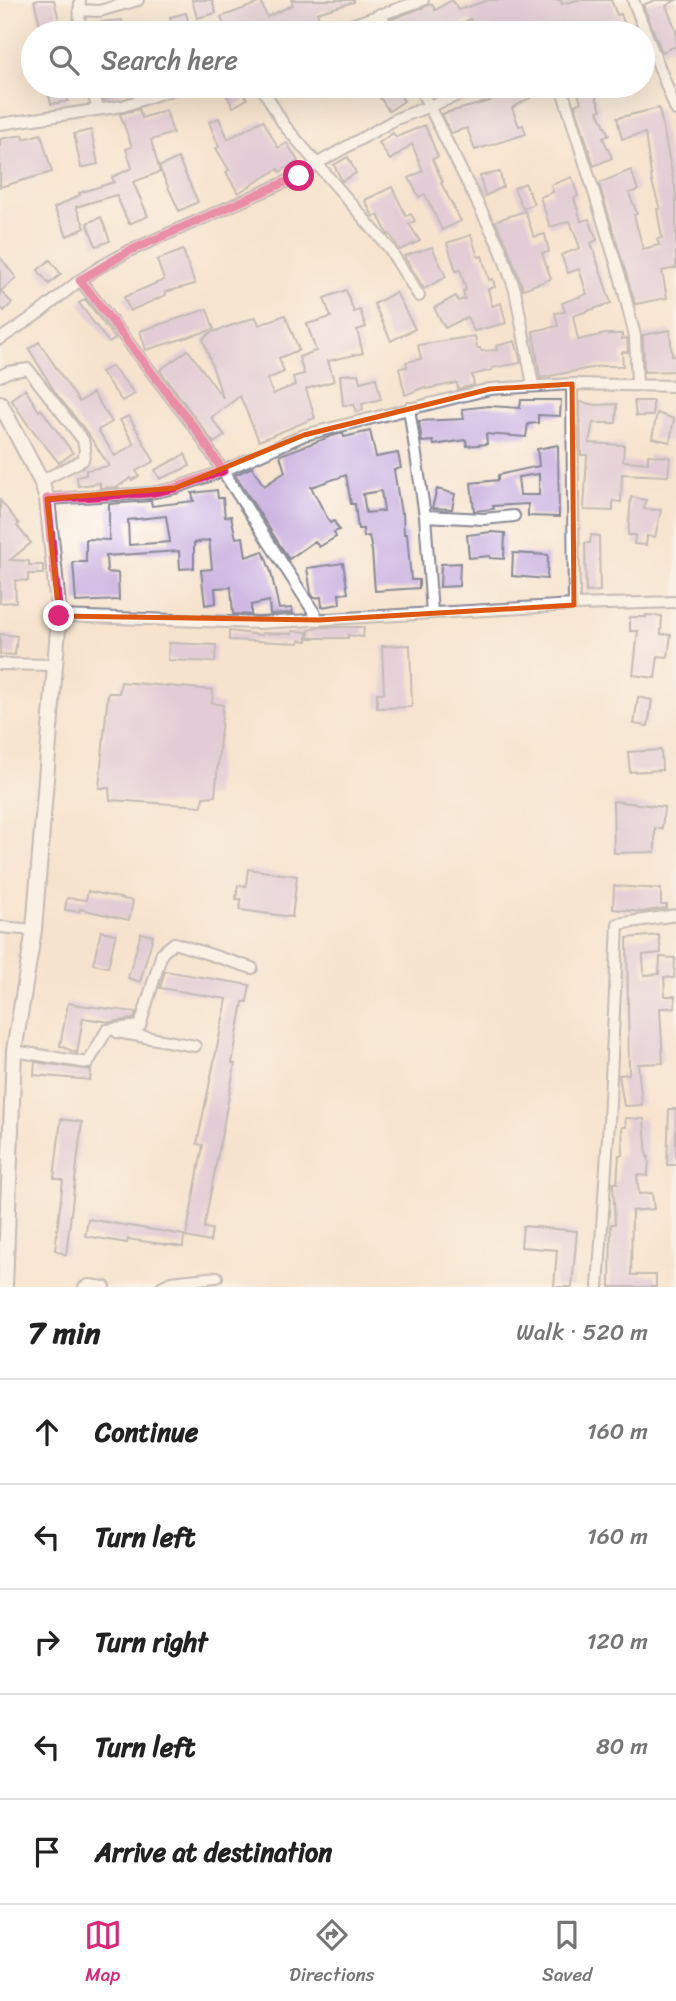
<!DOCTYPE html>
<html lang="en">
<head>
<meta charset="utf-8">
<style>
  body { margin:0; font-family:Sriracha,sans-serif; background:#f6f6f6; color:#222 }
  .stop { position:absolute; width:21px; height:21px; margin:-16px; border:5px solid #db2777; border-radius:50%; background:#fff }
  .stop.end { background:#db2777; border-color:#fff; box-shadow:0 2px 7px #0008 }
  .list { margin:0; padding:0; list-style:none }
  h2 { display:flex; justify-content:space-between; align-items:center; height:91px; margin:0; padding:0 28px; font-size:30px }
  h2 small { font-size:23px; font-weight:400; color:#767676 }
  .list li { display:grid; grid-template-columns:46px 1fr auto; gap:21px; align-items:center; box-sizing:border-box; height:105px; padding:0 28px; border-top:2px solid #e0e0e0 }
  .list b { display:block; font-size:26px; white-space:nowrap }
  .list em { font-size:23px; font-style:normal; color:#767676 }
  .icon { flex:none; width:38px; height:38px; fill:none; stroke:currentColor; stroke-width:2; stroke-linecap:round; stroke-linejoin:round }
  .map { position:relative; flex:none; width:676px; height:1287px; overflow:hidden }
  .search { position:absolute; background:#fff; box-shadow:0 7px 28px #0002; left:21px; right:21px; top:21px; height:77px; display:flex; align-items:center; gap:18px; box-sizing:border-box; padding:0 24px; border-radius:38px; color:#767676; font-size:26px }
  .sheet { height:616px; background:#fff }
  nav { display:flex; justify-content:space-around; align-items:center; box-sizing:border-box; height:98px; border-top:2px solid #e0e0e0; background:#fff; font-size:19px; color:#767676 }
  nav a { display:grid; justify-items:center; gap:4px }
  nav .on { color:#db2777 }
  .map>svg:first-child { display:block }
  .building { fill:#cab1df; fill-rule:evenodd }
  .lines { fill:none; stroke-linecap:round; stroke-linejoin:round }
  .minor-casing { stroke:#888996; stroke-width:14 }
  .major-casing { stroke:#888996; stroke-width:18 }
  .minor { stroke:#fff; stroke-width:10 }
  .major { stroke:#fff; stroke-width:14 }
  .route { stroke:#db2777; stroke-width:9 }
  .marked { fill:none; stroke:#de5710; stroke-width:5; stroke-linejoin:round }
</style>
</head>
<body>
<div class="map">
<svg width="676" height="1287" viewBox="0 0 676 1287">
  <rect width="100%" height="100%" fill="#fff"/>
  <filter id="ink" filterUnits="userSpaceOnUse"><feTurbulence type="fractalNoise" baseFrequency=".0143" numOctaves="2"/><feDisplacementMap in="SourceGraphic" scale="14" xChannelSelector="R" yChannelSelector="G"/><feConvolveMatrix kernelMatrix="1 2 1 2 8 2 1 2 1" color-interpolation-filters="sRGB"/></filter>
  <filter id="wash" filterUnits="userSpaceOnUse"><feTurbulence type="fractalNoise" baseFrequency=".00686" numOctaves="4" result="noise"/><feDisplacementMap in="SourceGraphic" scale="28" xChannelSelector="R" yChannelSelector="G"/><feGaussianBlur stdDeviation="1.57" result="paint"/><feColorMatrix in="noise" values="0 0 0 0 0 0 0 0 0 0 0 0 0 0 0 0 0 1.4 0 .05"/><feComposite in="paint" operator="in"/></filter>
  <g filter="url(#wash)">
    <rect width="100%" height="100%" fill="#f6e3cd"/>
    <g id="blocks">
      <path class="building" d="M39,0h15l6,24 -19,4 -7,-27z
        M192,0h20l4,13 -19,5z
        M291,0h63v2l-37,11 5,13 -18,7 -4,-8 -20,8h-53l-6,-16 40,-15 6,15 26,-12z
        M452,0l6,10 31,-10h72l1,4 15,-4h34l6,15 4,-1 5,15 -11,4h-49l-1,-6 -18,6h-72l-5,-14 -26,14h-45l-7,-14 40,-15 3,6z
        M655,0h21l-10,6 10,24v16l-14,6 -19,-47z
        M186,13l5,20h-17l-4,-16z
        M122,20l1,13h-36v-10z
        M47,86h18l3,15 -17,3z
        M97,86h25l2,6 -20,8z
        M238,86h3l6,13 -14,8 -8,-15z
        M372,86h22l10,15 -15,10z
        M511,86h42l1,5 -14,5 -1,-3 -27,15 7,18 4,-1 3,9 -51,16 -8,-22 -16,5 -9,-19 48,-13 -1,-5z
        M575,86h17l9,24 -3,1 11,24 -6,3 9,20 -18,8 -19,-61 6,-3z
        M659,108l17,85v75l-14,3 5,27 -32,6 -36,-121 32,-13 7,20 -9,3 8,21 -3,1 9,34 16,-4 -2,-6 5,-1 -5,-29h3l-8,-27 -7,-49 -23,6 -5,-21z
        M139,109l3,9 24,-8 7,23 -22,7 9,32 -27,10 15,34 -19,8 -13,-29 -40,12 9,21 -18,8 -13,-28 26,-13 -1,-2 35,-11 -2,-5 20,-9 -6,-19 6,-2 -12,-33z
        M219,118l9,21 35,-19 15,28 9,-5 11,18 -18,11 -2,-3 -40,24 -12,-21 3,-2 -13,-22 3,-1 -10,-25z
        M425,125l13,32 -6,2 11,23 -2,1 20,38 -19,9 -17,-36 -6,3 -10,-19 14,-7 -11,-27 -22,16 -11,-17 14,-10 3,4z
        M91,130l7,34 -17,4 -7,-34z
        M41,134l11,38 -52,15v-48l23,-4 1,4z
        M348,157l8,16 -14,8 -8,-16z
        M178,158l20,44 -19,9 -20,-44z
        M500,172l3,15 -18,9 -5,-20z
        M572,177l6,19 -4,2 7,23 8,-2 8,21 -6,3 20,60 -38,13 5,24 27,-6h17v5l5,-1 1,14h-6l1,14h-22l-61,12 -7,-47 25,-5 -3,-13 10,-1 -3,-9 25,-9 -8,-25 -11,4 -7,-18 19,-7 -10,-27 -20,6 -10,-30 13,-5 -2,-7z
        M525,183l9,21 -11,5 -9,-21z
        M392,187l14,29 5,-2 4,7 -6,3 11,17 -20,9 -10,-16 -2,1 -10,-20 -5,2 -8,-17z
        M525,211l9,26 11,-3 4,18 -7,1 9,26 -28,10 -16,-44 -12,-24z
        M101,217l9,24 -14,5 -9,-23z
        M471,235l7,22 4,-1 7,24 4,-1 2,8 -7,2 4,17 9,-3 5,20 -32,8 -7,-14 -22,11 -11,-20 22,-12 2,5 7,-2 -2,-8 3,-1 -6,-21 -4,2 -9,-28z
        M432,247l14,30 -22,12 -20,-33z
        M183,250l12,34 -30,8 1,3 -36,16 -6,-14 40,-17 -7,-20z
        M0,257l16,21 -15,13 11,12 -8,8 -4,-5z
        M50,260l11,14 -12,10 -11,-14z
        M346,290l8,22 6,-2 6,17 -9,3 6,23 -35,8 6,20 -28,8 9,29 -20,8 -36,15 -19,-45 -29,22 14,17 -11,8 -54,-73 28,-20 35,48 -20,-59 7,-6 46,-16 3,8 26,-10 14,35 -20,8 5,14 -17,7 6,15 22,-9 -2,-8 11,-3 -5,-17 17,-6 -9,-27 24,-7 -7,-19z
        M396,292l19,37 -24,12 -17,-37z
        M85,299l30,40 -6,4 -30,-40z
        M207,309l7,20 -68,21 -6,-19z
        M670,330l2,26h4v15l-32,1 -1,-37z
        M475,336l2,12h3l1,3 16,-1 -1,-4 19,-5 6,22 -29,5v2l-20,5 2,10 -16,4 -1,-6 -31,6 -1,-2 -20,8 -6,-27 8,-1 -1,-5 15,-3 -3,-14z
        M39,342l40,60 14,-9 19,29 -14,8 17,26 19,-12 -14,-24 9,-4 25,45 -18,10 3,5 -7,4 -1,-2 -14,9 -17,1v-5l-22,3 -1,-9 9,-2v-5l23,-4 -20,-31 -34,-43 -26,-43z
        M112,366l23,28 -13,7 -21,-29z
        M358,374l2,8 16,-4 5,21 -19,5 1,6 -7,2 -2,-7h-11l-3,-30z
        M25,389l14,22 2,-2 32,44 -14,10 -33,-41 -15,-23z
        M521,400h40l-1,16 -22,-1v8l-10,1 -2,13 -40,-3 1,10 -20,2 -1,-6 -32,5 -1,-4 -11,1 -3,-21 45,-2 -2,-10 27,-3 31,2z
        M634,401h19v15h-17z
        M580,402l16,3 21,-1 -1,19h-23l-4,20 35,2 -1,16 25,2v-8l22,2 -2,19 -46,-2 -1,28 -8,-1v10l-29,-1 3,-55h-6z
        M657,413l17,6 -4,23 -18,-4z
        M370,431l6,26 22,-4 3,15 -7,2 7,43h2l1,21h3l4,46h8v8l-44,3 -3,-40 -3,-15 -5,1 -1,-8h-5l-3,-25h-4l-5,-29 -35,12 19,36 4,-2 5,9 -5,2 2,5 -17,10 -4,-6 -26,18 -54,-84 17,-8 12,19 21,-14 -5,-17 52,-19 11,-3 1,4zM381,491l3,20 -18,2 -3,-19z
        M558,445l1,72 -31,-1v-12l-35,2 1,3 -20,2 -3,-28 27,-3v-5l41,-9 -2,-17zM539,474v21h-19l-2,-18z
        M185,454l5,12 -30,13 -5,-9z
        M437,489l18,5 -3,15 -20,-1z
        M217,490l1,8h5l2,19 6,-1 5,22 7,-1 3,20 17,-6 8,21 8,37 13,-1 1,5 -23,1 -1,-13 -18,4v10l-18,-1 -2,-27 -16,1 1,15 -11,2 -4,-35 11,-1 -3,-29 -15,3v25l-14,1 -1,-18 -73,5 1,16 11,1 1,27 -43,2 -3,-40h13v-23l23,1v-36l42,-3 1,5 42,-5 -2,-8zM166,516l4,26 -41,3 -1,-25z
        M631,497l15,3 -2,9 17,1 -6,27 -8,-1 -1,9 -12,-1 1,-9h-7z
        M0,500l19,24 -2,2 14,17 -21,17 19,1v4h14v9h-15v7l-13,-1 1,22 -16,1z
        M491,532l14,1 -1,26 -14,-1v-2l-21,2 -2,-23z
        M591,535l8,1 1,55 -14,1 -1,-49h5z
        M513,553l35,2 -1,24 -35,-3z
        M343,563l5,30 -9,1 1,10 -18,3 -1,-10 -7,1 -3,-5 -4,-25z
        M460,563l-1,23 -19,1 1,-23z
        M646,615l16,1 -1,18 10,1 -3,22 -10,-1 -3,22 -22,-3 5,-44h-8v-14h16z
        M321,627h43l-1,10 -15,-2v3h-39v-8z
        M229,631l33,4v-2l30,1v-3l15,1v9l-7,-1 -1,3 -70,-3z
        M0,634l17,2 -2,19 -15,-1z
        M169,643l47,2 -1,17 -47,-2z
        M410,645l2,62 -35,1v-15h7l-2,-47z
        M121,682l92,8 -1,13 11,2 -8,91 -12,1 -1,9 -92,-6 -1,-12h-10l9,-95h11z
        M638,697l14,3 -4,26 -14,-2z
        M661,750l1,20 -32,2 -2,-20z
        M613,801l51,6 -2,22 -7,-1v24l-41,1z
        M248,869l49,7 -5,41 -52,-7 1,-11h-5l2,-14 8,1z
        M614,886l47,3v16h6v3l-25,4 -29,-3z
        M88,891l45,10 -4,19 -49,-11 -1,3 -14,-2 2,-12 19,2z
        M101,931l15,3 -8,33 -15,-3z
        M141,933l12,3 -13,46 -12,-4z
        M659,935l2,18 -18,2 1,20 15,-1 1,-17 15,1 -1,20 -10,-1 1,19h10v12h-15l3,55 -25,1 4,41 -18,1 -5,-31 10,-1 -2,-136z
        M165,971l85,14 -3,17h-4l-11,61 3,1 -31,164 8,1 -2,13 -24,-5 17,-92 -6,-1 30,-145 -67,-11z
        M68,1003l18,3 50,6 -2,7 -24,3 -27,-4 -6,35 -17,-7z
        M35,1062l56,8 -1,10 -56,-5z
        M669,1109h7v56h-9z
        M625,1118l19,1 3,38h2l-1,19 -11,-1 2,19 13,-1 2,16 -22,2 -1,64h25v12h-46l1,-63h4l-2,-41h4l2,-28h4l-1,-28h4z
        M61,1119l21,3 -16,133 -11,-5 8,-70 -9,-2z
        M88,1219l96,16 -1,12 -55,-8 -1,4 -42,-7z
        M523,1226l54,5 -5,56h-18l3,-37 -36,-3z"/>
    </g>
  </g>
  <g filter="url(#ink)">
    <use href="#blocks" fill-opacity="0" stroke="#888996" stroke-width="2"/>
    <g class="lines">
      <defs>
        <path id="minor" d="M633,0l43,110
          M79,10l20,1 39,-11
          M380,14l11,19
          M79,33l1,-33
          M328,33l95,-33
          M89,86l10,23
          M261,86l23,39 105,123 30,48
          M419,86l81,162 15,42 18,95
          M561,86l59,190 15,60 2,49
          M0,124l123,-18 59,-20
          M80,280l117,151 122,189
          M0,339l39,-26 41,-33 20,-13 29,-16 170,-75 19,-13 78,-44 86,-33
          M0,376l8,-4 20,-3 55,71 2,10 -2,10 -42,21
          M572,384l2,221
          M409,408l16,108 7,97
          M47,499l103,-6 25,-5 48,-17 81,-36 186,-46 82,-5 104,2
          M425,516l59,3 30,-3
          M59,616l199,7 316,-18 102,-3
          M0,664l54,1
          M0,927l34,3
          M117,1032l78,14
          M14,1051l74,12 19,-33 33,-4 22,-73 12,-10 78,25
          M84,1287l5,-2 16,2
          M161,1287l10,-5 46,-5
          M598,1287l11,-165 9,-198 58,-9"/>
        <path id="major" d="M0,403l41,78 6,18 12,117 -25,314 -20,121 -9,236"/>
      </defs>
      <use href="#minor" class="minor-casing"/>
      <use href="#major" class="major-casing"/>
      <use href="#minor" class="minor"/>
      <use href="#major" class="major"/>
    </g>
  </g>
  <g class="lines" filter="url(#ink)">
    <path class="route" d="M59,616l-12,-117 103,-6 25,-5 48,-17 -26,-40 -117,-151 49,-29 170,-75"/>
  </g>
  <path d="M0 0H676V1287H0ZM572,384l2,221 -255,15 -260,-4 -12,-117 128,-11 129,-53 186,-46z" fill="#f6e3cd" fill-opacity=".55" fill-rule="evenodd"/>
  <path class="marked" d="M572,384l2,221 -255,15 -260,-4 -12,-117 128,-11 129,-53 186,-46z"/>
</svg>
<div class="stop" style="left:299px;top:176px"></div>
<div class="stop end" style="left:59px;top:616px"></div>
<div class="search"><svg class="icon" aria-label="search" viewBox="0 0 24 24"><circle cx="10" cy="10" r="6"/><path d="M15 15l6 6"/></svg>Search here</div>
</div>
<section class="sheet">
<h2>7 min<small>Walk · 520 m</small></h2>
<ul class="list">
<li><svg class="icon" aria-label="ahead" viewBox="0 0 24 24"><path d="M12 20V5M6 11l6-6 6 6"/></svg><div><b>Continue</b></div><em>160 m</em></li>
<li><svg class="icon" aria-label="left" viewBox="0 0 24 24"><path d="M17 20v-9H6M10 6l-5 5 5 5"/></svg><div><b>Turn left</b></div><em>160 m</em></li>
<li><svg class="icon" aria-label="right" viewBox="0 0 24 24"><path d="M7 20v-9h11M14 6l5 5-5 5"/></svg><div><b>Turn right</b></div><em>120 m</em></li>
<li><svg class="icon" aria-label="left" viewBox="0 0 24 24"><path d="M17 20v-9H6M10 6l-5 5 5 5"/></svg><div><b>Turn left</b></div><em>80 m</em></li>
<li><svg class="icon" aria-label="arrive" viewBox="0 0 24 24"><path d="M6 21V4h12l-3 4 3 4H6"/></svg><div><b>Arrive at destination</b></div></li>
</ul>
</section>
<nav>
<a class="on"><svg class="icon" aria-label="map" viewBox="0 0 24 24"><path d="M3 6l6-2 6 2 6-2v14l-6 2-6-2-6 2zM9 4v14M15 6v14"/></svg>Map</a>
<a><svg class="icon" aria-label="directions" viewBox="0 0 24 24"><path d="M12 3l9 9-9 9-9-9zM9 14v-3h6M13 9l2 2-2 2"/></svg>Directions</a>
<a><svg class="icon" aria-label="saved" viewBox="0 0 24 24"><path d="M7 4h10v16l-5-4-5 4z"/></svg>Saved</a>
</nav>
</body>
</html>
